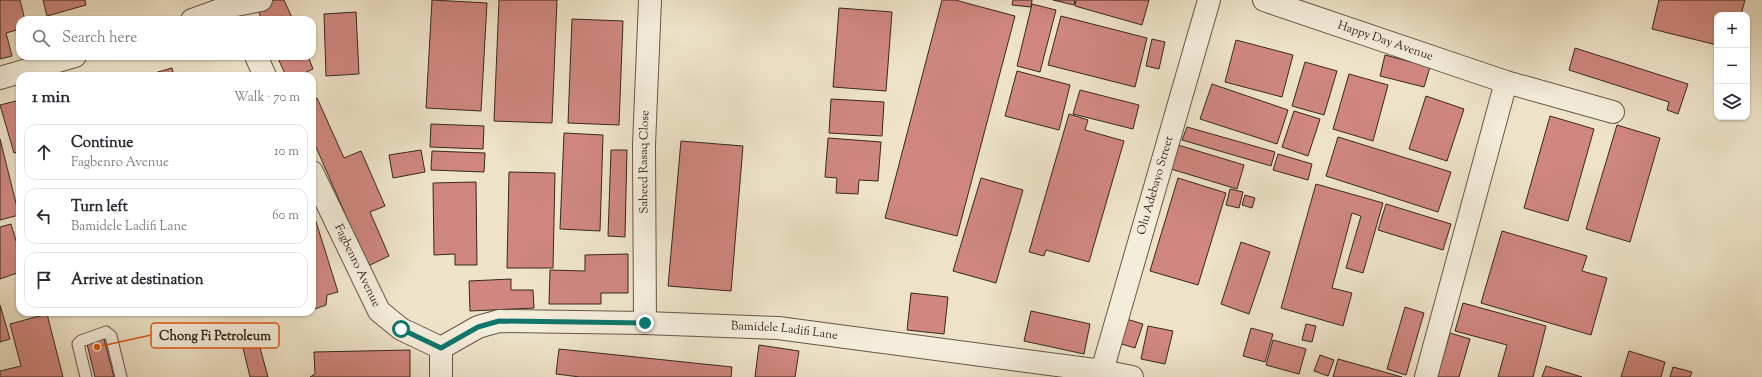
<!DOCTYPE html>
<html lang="en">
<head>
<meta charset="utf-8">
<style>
  body { margin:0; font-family:"Sorts Mill Goudy",serif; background:#f2f2f3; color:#2b2b33 }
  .controls { position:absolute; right:12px; top:12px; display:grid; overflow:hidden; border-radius:8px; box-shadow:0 1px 3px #0004 }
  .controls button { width:36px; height:36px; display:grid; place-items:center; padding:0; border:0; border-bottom:1px solid #e1e1e2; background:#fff; color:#2b2b33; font:20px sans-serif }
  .stop { position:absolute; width:12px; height:12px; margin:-9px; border:3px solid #0f766e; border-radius:50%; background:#fff }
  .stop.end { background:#0f766e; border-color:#fff; box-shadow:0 1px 4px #0008 }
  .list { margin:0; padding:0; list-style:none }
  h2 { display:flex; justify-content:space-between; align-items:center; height:52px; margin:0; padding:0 16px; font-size:17px }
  h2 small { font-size:13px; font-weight:400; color:#7c7c81 }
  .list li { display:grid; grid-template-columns:26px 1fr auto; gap:12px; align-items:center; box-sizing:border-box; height:56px; margin:0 8px 8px; padding:0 8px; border:1px solid #e1e1e2; border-radius:12px }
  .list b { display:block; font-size:15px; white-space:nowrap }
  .list p { margin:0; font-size:13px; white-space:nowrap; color:#7c7c81 }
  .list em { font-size:13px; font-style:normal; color:#7c7c81 }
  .icon { flex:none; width:22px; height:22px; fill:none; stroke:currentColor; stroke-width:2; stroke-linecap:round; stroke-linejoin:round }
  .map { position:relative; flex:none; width:1762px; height:377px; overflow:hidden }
  .search { position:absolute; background:#fff; box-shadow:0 1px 3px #0004; left:16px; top:16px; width:300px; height:44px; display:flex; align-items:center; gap:10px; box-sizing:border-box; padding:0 14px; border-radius:12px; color:#7c7c81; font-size:15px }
  .panel { position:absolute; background:#fff; box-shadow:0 1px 3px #0004; left:16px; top:72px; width:300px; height:244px; border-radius:12px }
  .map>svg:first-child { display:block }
  .building { fill:#cf877f; stroke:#382720 }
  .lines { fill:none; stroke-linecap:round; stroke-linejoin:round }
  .service-casing { stroke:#66564a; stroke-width:13 }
  .minor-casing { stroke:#66564a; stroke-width:24 }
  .service { stroke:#f4eddb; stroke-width:11 }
  .minor { stroke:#f4eddb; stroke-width:22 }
  .route { stroke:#0f766e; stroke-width:5 }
  .labels { text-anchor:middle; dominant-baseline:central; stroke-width:3; stroke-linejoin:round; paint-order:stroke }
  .street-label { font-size:12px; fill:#382720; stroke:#f4eddb }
  .leader { fill:none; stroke:#df560d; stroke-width:1.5 }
  .callout-dot { fill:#df560d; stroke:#f4eddb; stroke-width:1.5 }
  .callout { fill:#f4eddb; stroke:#df560d; stroke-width:1.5 }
  .callout-label { font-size:13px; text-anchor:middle; font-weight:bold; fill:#382720 }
</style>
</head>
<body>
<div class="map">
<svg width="1762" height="377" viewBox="0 0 1762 377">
  <rect width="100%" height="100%" fill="#eee3c8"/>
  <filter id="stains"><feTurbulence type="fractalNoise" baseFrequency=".005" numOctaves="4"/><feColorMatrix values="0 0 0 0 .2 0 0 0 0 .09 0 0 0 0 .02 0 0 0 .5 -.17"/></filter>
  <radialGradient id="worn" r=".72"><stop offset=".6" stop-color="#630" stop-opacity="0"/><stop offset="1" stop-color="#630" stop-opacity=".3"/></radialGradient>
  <path class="building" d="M0,0h20l5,20h-5v9l-14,4 6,23 -12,3z
    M43,0h42l1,5 -39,11z
    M274,0h10l9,20h-31l-5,-12z
    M432,0l55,3 -6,108 -55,-3z
    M499,0h58l-5,123 -58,-2z
    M942,0h13l60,16 -58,220 -72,-18z
    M1013,0h19l-1,7 -19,-2z
    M1053,0h22l-1,5z
    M1076,0h73l-7,25 -67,-19z
    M1659,0h86l-4,15h-24v30l-65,-16z
    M1032,4l24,6 -16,62 -23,-6z
    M839,8l53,4 -6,79 -53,-4z
    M356,12l3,62 -33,2 -2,-62z
    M1061,16l86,22 -12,49 -87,-22z
    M572,19l51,2 -4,104 -51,-2z
    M1152,39l13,3 -6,27 -13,-3z
    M1236,40l57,15 -11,42 -57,-15z
    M1575,48l113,36 -10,30 -11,-4 2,-8 -100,-32z
    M1385,55l45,12 -6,20 -44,-11z
    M277,56h31l5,13 -15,7h-12z
    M1305,62l32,9 -13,44 -32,-9z
    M172,68l2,8h-30z
    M1017,71l53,14 -11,45 -54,-14z
    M1349,74l39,11 -15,56 -40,-12z
    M1212,84l76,26 -11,34 -77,-25z
    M1080,90l59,15 -6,24 -60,-15z
    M1426,96l38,13 -17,52 -38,-12z
    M317,98l27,60 17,-7 24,55 -15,6 19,44 -21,10 -56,-128v-38z
    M831,99l53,3 -2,34 -53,-3z
    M20,100v51l-6,2 -14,-48z
    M1294,111l26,8 -12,37 -26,-9z
    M1069,114l19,6 -3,10 39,11 -35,121 -43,-12 -2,6 -15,-4z
    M1550,116l44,13 -26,92 -44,-13z
    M431,124l53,2 -1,23 -53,-2z
    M1617,125l43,13 -30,104 -44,-13z
    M1187,127l88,25 -4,14 -89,-26z
    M564,133l39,2 -3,96 -40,-2z
    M1338,137l113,35 -13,40 -112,-36z
    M828,138l53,4 -3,39 -19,-1 -1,14 -22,-1 1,-15 -12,-1z
    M0,139l19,76 -19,5z
    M681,141l62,5 -12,145 -63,-5z
    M1178,145l66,20 -7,24 -66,-20z
    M421,150l4,22 -32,6 -4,-23z
    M611,150h16l-2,87 -17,-1z
    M432,151l53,2 -1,19 -53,-2z
    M1278,154l34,10 -4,16 -35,-10z
    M509,172l46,1 -2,95h-46z
    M981,178l42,12 -27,93 -43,-12z
    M1178,178l48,15 -28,92 -48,-14z
    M476,182l1,83h-22v-11l-21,1 -1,-72z
    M1316,184l67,19 -20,70 -17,-5 15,-52 -9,-3 -20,75 20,5 -9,33 -62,-18z
    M1230,189l13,3 -4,16 -13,-3z
    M1245,195l10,3 -3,10 -10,-3z
    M1386,204l65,20 -8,26 -65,-20z
    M312,209l26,83 -11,3 -1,10 -14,5v-18l3,-1 -3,-3z
    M11,224l9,30v18l-20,7v-52z
    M1502,231l85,25 -5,15 25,7 -16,57 -110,-32z
    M1241,242l29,10 -21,62 -28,-10z
    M628,254v39h-27v11h-52l1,-34 35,1v-16z
    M511,279v11h22l1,18 -64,3 -1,-30z
    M911,293l37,4 -4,37 -37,-4z
    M1463,303l83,23 -13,51h-35l9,-32 -52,-14z
    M0,305l10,34 -10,3z
    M1405,307l19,6 -18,62 -19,-6z
    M1031,311l59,13 -6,30 -60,-13z
    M47,314l16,63h-63v-6l21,-5 -11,-42z
    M1123,318l20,6 -8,24 -20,-6z
    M1306,324l10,2 -4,16 -10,-2z
    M1148,326l25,5 -8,33 -24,-5z
    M1251,328l22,6 -8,28 -22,-6z
    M1450,333l20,6 -11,38h-22z
    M104,339l10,38h-19l-8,-33z
    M1273,340l33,9 -7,25 -33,-9z
    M259,344l9,33h-18l-7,-29z
    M759,345l40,6 -4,26h-40z
    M559,349l173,18 -1,10h-151l-24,-3z
    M410,350v27h-100l5,-3 -1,-22z
    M1629,351l36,11 -4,15h-40z
    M1320,355l14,5 -6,16 -14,-5z
    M1338,359l64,18h-69z
    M1546,366l36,11h-40z
    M1673,367l19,5 -2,5h-20z"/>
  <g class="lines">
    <defs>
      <path id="service" d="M86,377l-8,-33 3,-3 25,-9 5,4 10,41"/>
      <g id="minor">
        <path id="s1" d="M1264,0l242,82 107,30"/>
        <path d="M192,20l39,-14 30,-6"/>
        <path d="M256,56l9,20"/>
        <path d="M0,78l75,-22"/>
        <path id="s2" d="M312,172l67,139 22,18 40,19v29"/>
        <path id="s3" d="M645,323l-1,-178 6,-145"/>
        <path id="s4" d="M441,348l37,-21 21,-6 146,2 133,5 324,43 30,6"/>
        <path id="s5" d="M1102,371l107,-371"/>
        <path d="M1426,377l80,-295"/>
      </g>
    </defs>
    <use href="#service" class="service-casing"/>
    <use href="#minor" class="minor-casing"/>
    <use href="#service" class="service"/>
    <use href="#minor" class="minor"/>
  </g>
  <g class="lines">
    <path class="route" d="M401,329l40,19 37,-21 21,-6 146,2"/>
  </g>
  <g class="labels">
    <g class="street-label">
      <text stroke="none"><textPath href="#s1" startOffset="128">Happy Day Avenue</textPath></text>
      <text stroke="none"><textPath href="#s3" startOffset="161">Saheed Rasaq Close</textPath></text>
      <text stroke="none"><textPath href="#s5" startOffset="193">Olu Adebayo Street</textPath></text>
      <text stroke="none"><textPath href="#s2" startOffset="104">Fagbenro Avenue</textPath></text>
      <text stroke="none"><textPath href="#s4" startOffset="350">Bamidele Ladifi Lane</textPath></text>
    </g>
  </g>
  <path class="leader" d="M97 347L151 335"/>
  <circle class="callout-dot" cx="97" cy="347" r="4"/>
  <rect class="callout" x="151" y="323" width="128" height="25" rx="4"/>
  <g class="callout-label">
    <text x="215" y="340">Chong Fi Petroleum</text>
  </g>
  <rect width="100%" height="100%" filter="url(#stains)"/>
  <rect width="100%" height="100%" fill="url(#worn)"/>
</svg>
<div class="controls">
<button>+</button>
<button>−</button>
<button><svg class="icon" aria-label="layers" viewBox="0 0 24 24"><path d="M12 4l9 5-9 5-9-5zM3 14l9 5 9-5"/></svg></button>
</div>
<div class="stop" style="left:401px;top:329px"></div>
<div class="stop end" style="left:645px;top:323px"></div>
<div class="search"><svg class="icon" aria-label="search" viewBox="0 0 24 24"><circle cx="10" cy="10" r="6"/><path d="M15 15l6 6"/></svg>Search here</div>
<section class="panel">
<h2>1 min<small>Walk · 70 m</small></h2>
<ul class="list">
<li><svg class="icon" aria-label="ahead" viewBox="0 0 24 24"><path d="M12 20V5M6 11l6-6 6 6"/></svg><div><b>Continue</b><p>Fagbenro Avenue</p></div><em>10 m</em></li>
<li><svg class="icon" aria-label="left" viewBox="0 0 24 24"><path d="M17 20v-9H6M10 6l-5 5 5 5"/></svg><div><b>Turn left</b><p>Bamidele Ladifi Lane</p></div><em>60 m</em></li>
<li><svg class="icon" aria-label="arrive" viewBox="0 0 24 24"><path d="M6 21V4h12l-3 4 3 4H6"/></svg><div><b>Arrive at destination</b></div></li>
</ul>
</section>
</div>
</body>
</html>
